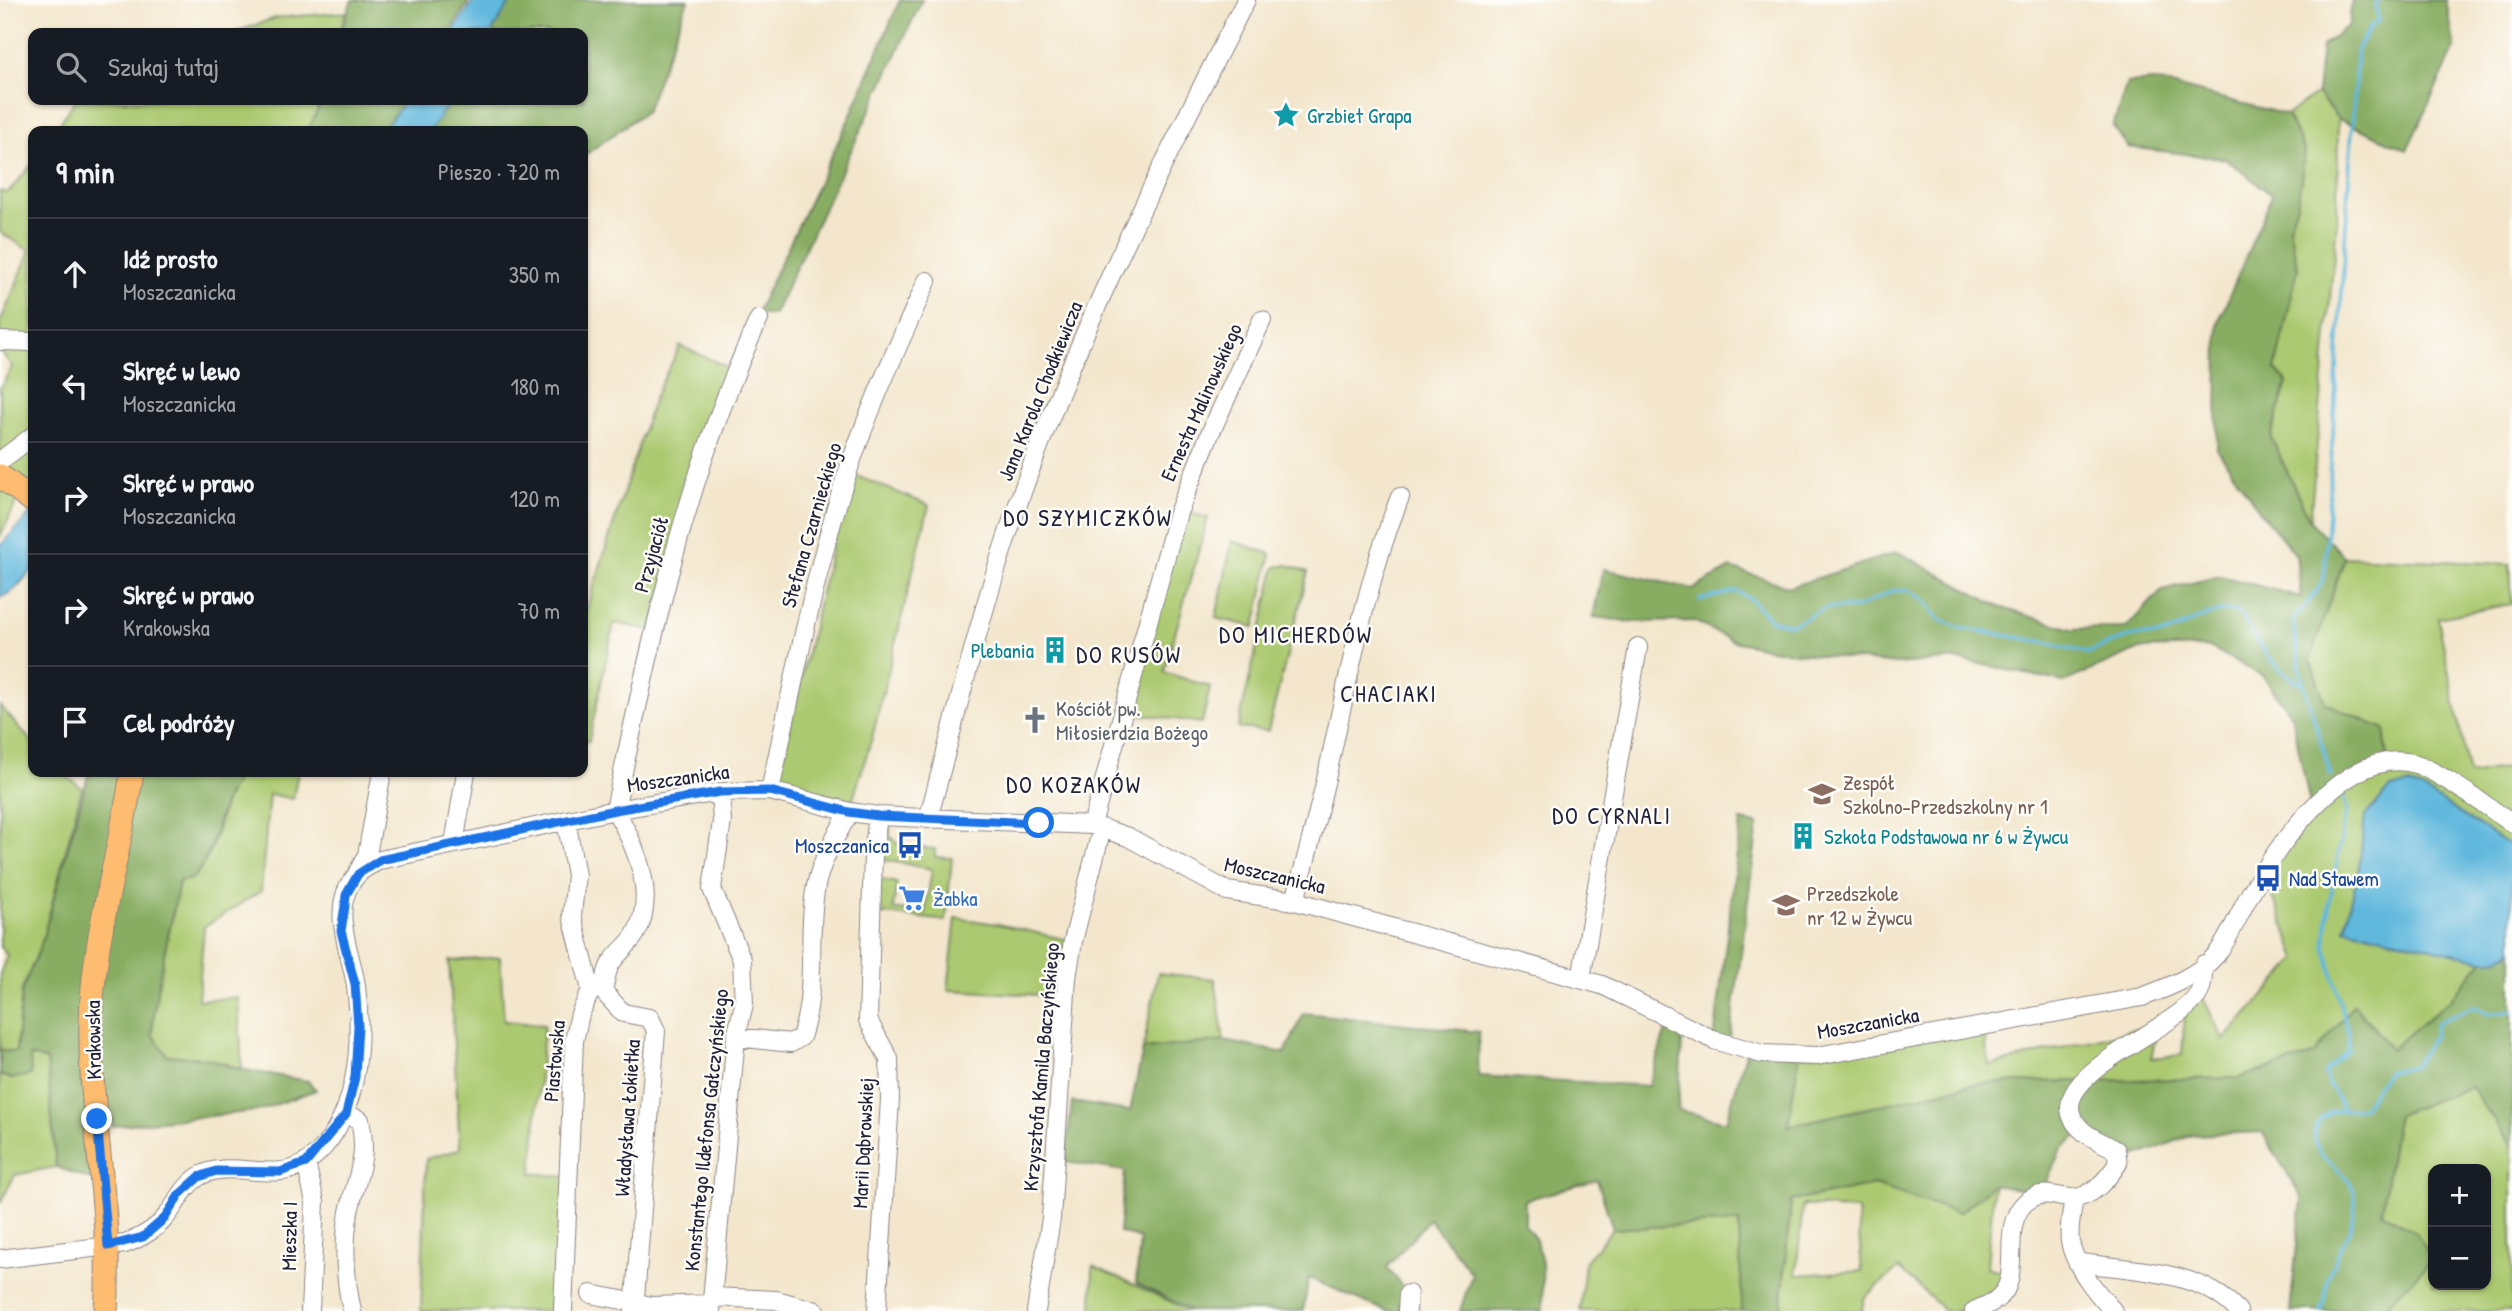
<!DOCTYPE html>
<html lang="pl">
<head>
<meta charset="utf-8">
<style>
  body { margin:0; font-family:"Patrick Hand",sans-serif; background:#20242c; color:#f1f3f6 }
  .controls { position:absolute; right:21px; bottom:21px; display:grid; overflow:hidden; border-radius:14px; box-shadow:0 2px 5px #0004 }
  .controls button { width:63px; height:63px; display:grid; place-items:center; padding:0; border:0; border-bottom:2px solid #363941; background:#171b24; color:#f1f3f6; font:35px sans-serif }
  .stop { position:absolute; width:21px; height:21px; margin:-16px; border:5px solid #1a73e8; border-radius:50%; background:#fff }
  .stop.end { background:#1a73e8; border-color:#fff; box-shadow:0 2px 7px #0008 }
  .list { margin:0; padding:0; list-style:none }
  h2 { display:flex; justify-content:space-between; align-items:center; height:91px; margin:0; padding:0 28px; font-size:30px }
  h2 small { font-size:23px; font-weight:400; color:#9ea1a6 }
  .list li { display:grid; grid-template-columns:46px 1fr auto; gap:21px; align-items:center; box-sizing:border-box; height:112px; padding:0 28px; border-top:2px solid #363941 }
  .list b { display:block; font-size:26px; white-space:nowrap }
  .list p { margin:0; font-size:23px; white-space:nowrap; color:#9ea1a6 }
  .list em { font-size:23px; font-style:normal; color:#9ea1a6 }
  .icon { flex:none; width:38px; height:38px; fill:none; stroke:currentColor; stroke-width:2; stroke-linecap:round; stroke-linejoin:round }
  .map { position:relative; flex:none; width:2512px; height:1311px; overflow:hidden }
  .search { position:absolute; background:#171b24; box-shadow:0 2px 5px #0004; left:28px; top:28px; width:560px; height:77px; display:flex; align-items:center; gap:18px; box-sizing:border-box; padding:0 24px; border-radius:14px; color:#9ea1a6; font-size:26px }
  .panel { position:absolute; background:#171b24; box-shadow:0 2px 5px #0004; left:28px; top:126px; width:560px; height:651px; border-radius:14px }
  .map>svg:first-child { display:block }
  .green { fill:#abc970; stroke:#667656; stroke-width:2; fill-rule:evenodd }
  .forest { fill:#88ad62; stroke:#55684e; stroke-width:2 }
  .water { fill:#60b8dd; stroke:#416d8c; stroke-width:2 }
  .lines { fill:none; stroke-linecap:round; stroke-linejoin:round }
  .stream { stroke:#60b8dd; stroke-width:3.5 }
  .minor-casing { stroke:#8a8484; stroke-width:20 }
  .major-casing { stroke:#8a8484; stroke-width:25 }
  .minor { stroke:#fff; stroke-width:18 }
  .major { stroke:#fdbc6f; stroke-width:23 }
  .route { stroke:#1a73e8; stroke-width:9 }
  .labels { text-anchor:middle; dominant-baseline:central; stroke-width:5; stroke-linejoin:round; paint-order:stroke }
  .culture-label { font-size:21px; fill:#0d838f; stroke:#fdfcf7; text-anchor:start }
  .street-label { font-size:21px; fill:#22223b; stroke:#fdfcf7 }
  .worship-label { font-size:21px; fill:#5b616d; stroke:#fdfcf7; text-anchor:start }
  .education-label { font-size:21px; fill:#785e54; stroke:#fdfcf7; text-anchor:start }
  .transit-label { font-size:21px; fill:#164399; stroke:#fdfcf7; text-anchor:end }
  .shop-label { font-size:21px; fill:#366cbe; stroke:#fdfcf7; text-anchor:start }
  .neighbourhood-label { font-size:23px; letter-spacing:2px; fill:#22223b; stroke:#fdfcf7 }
</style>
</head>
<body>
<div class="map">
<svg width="2512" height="1311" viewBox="0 0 2512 1311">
  <rect width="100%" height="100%" fill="#fdfcf7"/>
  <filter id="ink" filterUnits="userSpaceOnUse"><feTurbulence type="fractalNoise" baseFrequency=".0143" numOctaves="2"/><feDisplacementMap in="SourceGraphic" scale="14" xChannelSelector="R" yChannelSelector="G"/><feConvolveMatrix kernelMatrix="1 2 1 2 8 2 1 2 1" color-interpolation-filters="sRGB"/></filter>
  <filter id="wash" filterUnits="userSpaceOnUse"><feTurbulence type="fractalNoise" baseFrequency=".00686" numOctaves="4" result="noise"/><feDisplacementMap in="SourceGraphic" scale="28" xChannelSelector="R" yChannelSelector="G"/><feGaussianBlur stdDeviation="1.57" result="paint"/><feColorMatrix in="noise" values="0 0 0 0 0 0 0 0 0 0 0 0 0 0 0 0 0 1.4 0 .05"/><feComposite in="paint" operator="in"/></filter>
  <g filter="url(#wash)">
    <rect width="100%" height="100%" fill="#f3e6cc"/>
    <path class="green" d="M346,12l-6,21h-107l42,-15z
      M2317,93l21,26 -1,103 -27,299 -39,-84 16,-55 -12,-13 23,-101 -9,-41 8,-22 8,-53 -18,-37z
      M75,100h247l-14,31h-253z
      M33,163v322l-33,-24v-73l12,-21 -12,-17v-27l30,-72 -30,-19v-41l8,2z
      M680,346l50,22 -79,262 -37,-7 -25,118 -6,1v-122l71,-222z
      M849,473l80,32 -57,233 -21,67 -74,-24z
      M0,486l19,11 -19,40z
      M1182,511l26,7 -44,154 46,15 -8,36 -80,-11z
      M1232,541l39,13 -16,73 -39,-9z
      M2345,557l165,7 2,40 -74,14 31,157 43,-8v80l-90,-58 -15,-4 -22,9 -20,22 -6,53 -14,59 138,32 -33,40 -59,49 -37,-45 -40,51 -76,23 -259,5 -192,43 12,-70 184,-31 6,41 164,-41 4,6 -6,27 31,-3 3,-44 15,-19 24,48 73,-81 -34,-88 121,-142 -59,-26 -15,-44z
      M1288,565l20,7 -40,159 -30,-3 36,-156 2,-5z
      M0,706l33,37v29h28l21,16 -41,157 -19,45 -6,62 -16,-2v-76l7,-19 -7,-8z
      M244,772h54l-5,27 -24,-5 -8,97 -57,36 -6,73 40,-3 4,72 -32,-10 -43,-4 -15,-21c4,-53 18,-101 27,-153 9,-7 25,-15 29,-25 13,-28 12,-62 36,-84z
      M885,824h5v12l10,10 35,3v8l17,1 -6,63 -69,-8 2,-34 18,4 -4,26 32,5 7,-45 -47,-9 -4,-3z
      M956,918l42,6 70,16 -11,56 -109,-6z
      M500,957l4,64 40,4 -12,148 38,4 -7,134h-142l5,-152 34,-10 -11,-188z
      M1158,973l57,6 9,62 -81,8z
      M29,1056l18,4 9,107 -41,8 -15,28v-128l12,4z
      M2471,1087l41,59v165h-124l-6,-99 15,-97zM2433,1169h53v116h-53z
      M1994,1184l-7,83 23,7 -36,37h-29l-46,-43 -35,30 -2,13h-81l10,-110 83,-16 85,28zM1803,1205l54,5 5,61 -66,4z
      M1739,1222l3,89h-162l5,-50 28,-32z
      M1093,1266l98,45h-99z"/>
    <path class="forest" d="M352,0h118l-21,33h-109z
      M511,0h177l-42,111 -63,45v-25h-155l20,-31h135v-67h-92z
      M900,0h22l-148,314h-18l93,-195z
      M2352,0h94l9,48 -48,102 -69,-31 -21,-26 5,-47 27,-21z
      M2155,81l132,34 18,37 -8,53 -8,22 9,41 -23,101 12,13 -16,55 39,84 35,36 -35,102 15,44 59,26 4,31 -77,50 -19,-94 -29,-40 -53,-29 -70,2 -76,33 -108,-23 -60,5 -115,-13 -48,-10 -39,-20 -62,1 -39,-5 10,-48 90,20 38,-21 59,19 108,-35 101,55 73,22 54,-1 36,-38 59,-14 80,21 -5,-42 -36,-43 -43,-63 1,-126 54,-128 -46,-36 -98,-12 -15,-21 14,-43z
      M322,100h84l-24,31h-74z
      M89,772h155c-31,29 -23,78 -52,107l-13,2c-9,52 -23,100 -27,153l15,21 43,4 23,9 75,13 8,9 -58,21 -145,15 -2,-10 -14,3 6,65 -47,-17 -9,-107 -17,-4 1,19 -19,4 -12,-4v-25l16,2 6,-62 19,-45z
      M1741,821l17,3 -29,221 -15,-5z
      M2512,950v196l-41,-59 -74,28 -15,97 34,21 17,26 -45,45v7h-98l12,-113 -40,-66 -70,3 -74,28 -35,-32 -22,18 -20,45 -47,-10 -35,29 -85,-28 -83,16 -10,110h-39l-3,-89 -126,7 -16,-49 -72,20v25l11,15 6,23 1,48h-83l12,-37 -43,-55 -42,48 21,27 -1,17h-21l-77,-33 -6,33h-112l-55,-28 4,-44 -21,-7 6,-61 -60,-9 7,-60 58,9 13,-62 81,-8 61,12 19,-40 175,19 -1,44 170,10 22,-68 13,7 -5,85 48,12 21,-73 52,7 -11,70 191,-43 259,-5 76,-23 40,-51 37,45 59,-49 33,-40 25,-6z"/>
    <path class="water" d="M474,0h38l-21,33h-39z
      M406,100h45l-21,31h-48z
      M33,511v58l-19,21 -14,8v-52z
      M2407,785l15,4 90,58v103c-9,9 -17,10 -29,10l-138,-32 14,-59 6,-53 26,-28z"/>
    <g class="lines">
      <path class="stream" d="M1700,600l36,-9 13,7 22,22 20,5 35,-17h31l35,-17 16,-1 15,9 17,21 20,8 85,14 43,11c18,-8 36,-17 56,-18 5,0 11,1 16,0 22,-4 58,-34 80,-21 5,4 8,12 11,18 13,20 30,44 52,52
        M2331,776l-30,-100 -8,-55c26,-34 34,-32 33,-77l31,-495 13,-22 8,-6 -2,-16 4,-5
        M2342,793l5,15 -18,96 -4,42 24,90 -1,14 -24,23c5,14 14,23 19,38
        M2321,1311c6,-13 4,-24 8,-36 9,-28 31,-51 25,-82 -5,-26 -42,-30 -39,-61 2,-23 29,-22 48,-24l24,-36 27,-6 20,-30 2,-13 38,-17 14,8 24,-3"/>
    </g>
  </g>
  <g filter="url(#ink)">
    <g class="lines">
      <defs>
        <path id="minor" d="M0,341l33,1
          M0,461l33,-25
          M770,791c22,-101 41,-203 72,-302 23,-72 54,-139 85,-208
          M928,819c25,-90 46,-182 75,-271 62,-190 152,-371 243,-548
          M1092,825l86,-312 31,-77 53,-116
          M454,844l12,-72
          M357,874l10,-19 15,-83
          M1295,901c12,-47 25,-93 35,-140 20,-90 36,-179 70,-264
          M1581,979l57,-332
          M736,1037l55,6 10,-6c17,-49 5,-100 15,-151 5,-26 20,-51 34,-74
          M346,1114l14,6c9,38 -4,57 -11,92 -6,33 -4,67 3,99
          M306,1163l9,39 -5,109
          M2074,1198c-2,14 -6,30 -4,44 5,25 27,51 43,69
          M0,1259l125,-15c15,-6 30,-14 40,-26 12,-14 17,-30 33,-41 32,-20 76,8 109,-15 52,-37 56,-119 49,-176 -5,-36 -29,-80 2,-112 5,-6 15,-10 22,-14l235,-50 105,-18 50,-1 80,21 28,4 214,9 36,12 99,54 68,10 307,84 112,55 48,14 55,2 325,-59c25,-9 56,-21 74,-42 14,-17 23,-42 34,-61 29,-51 97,-150 166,-130 22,7 73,44 96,59
          M2080,1263c52,7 121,7 158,48
          M591,1294l61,12 60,-2
          M712,1297l64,3 40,11
          M563,1311l11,-270 6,-27 11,-24 -19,-74 4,-41 -10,-55
          M634,1311l22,-280 -6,-13 -27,-5 -20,-22c2,-8 3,-18 7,-26 6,-11 18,-19 25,-30 23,-39 0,-91 -20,-125 35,-168 71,-335 144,-491
          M711,1311l25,-274 8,-33 -2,-44 -30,-71 10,-68 -2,-29
          M877,1311l13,-212 -1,-40 -21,-39 5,-165 5,-39
          M1036,1311l15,-92 16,-241 6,-37 29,-113
          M1407,1311l1,-17
          M1974,1311c8,-4 18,-7 24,-13 26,-19 0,-72 28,-96 17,-14 29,-4 47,-4 19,0 36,-21 45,-35l-2,-13c-10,-6 -24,-11 -33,-19 -59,-52 101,-101 117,-140 3,-7 3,-18 4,-27"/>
        <path id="major" d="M0,476l33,25
          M106,1311c7,-96 -17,-191 -15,-287 1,-86 29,-168 41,-252"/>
      </defs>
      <use href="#minor" class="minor-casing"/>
      <use href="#major" class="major-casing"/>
      <use href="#minor" class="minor"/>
      <use href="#major" class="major"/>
    </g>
  </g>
  <g class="lines" filter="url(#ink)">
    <path class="route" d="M97,1119l11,127 35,-9 22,-19 14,-23 20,-18 17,-6 64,1 26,-9 40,-49 9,-37 3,-51 -3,-42 -14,-53 4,-25 1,-11 12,-21 22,-14 235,-50 105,-18 50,-1 79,21 29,4 161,7"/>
  </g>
  <defs>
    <symbol id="sight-bare" viewBox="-9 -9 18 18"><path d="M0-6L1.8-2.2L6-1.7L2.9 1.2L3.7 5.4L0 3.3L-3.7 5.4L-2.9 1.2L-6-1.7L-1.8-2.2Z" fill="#0f9aa8" stroke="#fdfcf7" stroke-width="2.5" paint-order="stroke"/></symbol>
    <symbol id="building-bare" viewBox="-9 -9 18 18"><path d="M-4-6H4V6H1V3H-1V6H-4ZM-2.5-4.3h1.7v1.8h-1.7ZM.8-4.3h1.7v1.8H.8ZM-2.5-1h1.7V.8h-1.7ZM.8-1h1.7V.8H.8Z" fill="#0f9aa8" stroke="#fdfcf7" stroke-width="2.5" paint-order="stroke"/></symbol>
    <symbol id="church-bare" viewBox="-9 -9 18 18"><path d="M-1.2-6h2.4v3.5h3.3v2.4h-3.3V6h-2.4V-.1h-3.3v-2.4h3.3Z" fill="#6b7280" stroke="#fdfcf7" stroke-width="2.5" paint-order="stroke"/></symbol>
    <symbol id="school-bare" viewBox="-9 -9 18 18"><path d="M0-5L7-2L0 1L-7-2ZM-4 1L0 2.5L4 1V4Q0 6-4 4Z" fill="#8d6e63" stroke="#fdfcf7" stroke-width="2.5" paint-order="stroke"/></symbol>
    <symbol id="bus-bare" viewBox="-9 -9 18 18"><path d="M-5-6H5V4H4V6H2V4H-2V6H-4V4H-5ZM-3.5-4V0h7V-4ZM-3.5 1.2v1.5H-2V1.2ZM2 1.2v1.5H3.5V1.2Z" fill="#1a4fb4" stroke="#fdfcf7" stroke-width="2.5" paint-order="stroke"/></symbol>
    <symbol id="supermarket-bare" viewBox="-9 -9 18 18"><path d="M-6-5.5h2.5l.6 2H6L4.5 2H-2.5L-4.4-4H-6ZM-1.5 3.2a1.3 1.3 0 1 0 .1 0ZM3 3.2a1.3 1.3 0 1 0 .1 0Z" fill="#3f7fe0" stroke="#fdfcf7" stroke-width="2.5" paint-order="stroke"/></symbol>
  </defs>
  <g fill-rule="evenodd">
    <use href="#sight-bare" x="1267" y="96" width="38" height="38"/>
    <use href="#building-bare" x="1036" y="631" width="38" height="38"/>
    <use href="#church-bare" x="1016" y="701" width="38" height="38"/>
    <use href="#school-bare" x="1803" y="775" width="38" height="38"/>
    <use href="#building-bare" x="1784" y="817" width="38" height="38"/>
    <use href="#bus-bare" x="891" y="826" width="38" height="38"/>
    <use href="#bus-bare" x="2249" y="859" width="38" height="38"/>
    <use href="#supermarket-bare" x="893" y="879" width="38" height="38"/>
    <use href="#school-bare" x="1767" y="886" width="38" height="38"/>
  </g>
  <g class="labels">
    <g class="culture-label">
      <text x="1307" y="115">Grzbiet Grapa</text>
      <text x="1034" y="650" text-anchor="end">Plebania</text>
      <text x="1824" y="836">Szkoła Podstawowa nr 6 w Żywcu</text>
    </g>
    <g class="street-label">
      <text transform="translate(1040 391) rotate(-68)">Jana Karola Chodkiewicza</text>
      <text transform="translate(1201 402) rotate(-66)">Ernesta Malinowskiego</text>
      <text transform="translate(811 525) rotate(-74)">Stefana Czarnieckiego</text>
      <text transform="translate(651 554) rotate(-74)">Przyjaciół</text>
      <text transform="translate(678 778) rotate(-8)">Moszczanicka</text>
      <text transform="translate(1275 875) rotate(13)">Moszczanicka</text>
      <text transform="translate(1868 1023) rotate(-10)">Moszczanicka</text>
      <text transform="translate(93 1040) rotate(-91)">Krakowska</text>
      <text transform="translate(554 1061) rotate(-85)">Piastowska</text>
      <text transform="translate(1041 1067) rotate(-85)">Krzysztofa Kamila Baczyńskiego</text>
      <text transform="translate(627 1118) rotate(-86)">Władysława Łokietka</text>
      <text transform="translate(706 1130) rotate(-84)">Konstantego Ildefonsa Gałczyńskiego</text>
      <text transform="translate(863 1143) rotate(-87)">Marii Dąbrowskiej</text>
      <text transform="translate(289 1236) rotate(-89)">Mieszka I</text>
    </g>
    <g class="worship-label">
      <text x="1056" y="708">Kościół pw.<tspan x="1056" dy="24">Miłosierdzia Bożego</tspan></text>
    </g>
    <g class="education-label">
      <text x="1843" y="782">Zespół<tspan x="1843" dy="24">Szkolno-Przedszkolny nr 1</tspan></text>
      <text x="1807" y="893">Przedszkole<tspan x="1807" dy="24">nr 12 w Żywcu</tspan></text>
    </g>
    <g class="transit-label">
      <text x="889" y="845">Moszczanica</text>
      <text x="2289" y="878" text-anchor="start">Nad Stawem</text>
    </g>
    <g class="shop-label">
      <text x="933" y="898">Żabka</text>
    </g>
    <g class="neighbourhood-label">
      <text x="1088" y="517">DO SZYMICZKÓW</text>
      <text x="1296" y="634">DO MICHERDÓW</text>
      <text x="1129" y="654">DO RUSÓW</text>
      <text x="1389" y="693">CHACIAKI</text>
      <text x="1074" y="784">DO KOZAKÓW</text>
      <text x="1612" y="815">DO CYRNALI</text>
    </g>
  </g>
</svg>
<div class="controls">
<button>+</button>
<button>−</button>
</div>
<div class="stop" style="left:1039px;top:823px"></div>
<div class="stop end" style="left:97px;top:1119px"></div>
<div class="search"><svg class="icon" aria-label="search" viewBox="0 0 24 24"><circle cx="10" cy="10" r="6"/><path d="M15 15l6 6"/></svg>Szukaj tutaj</div>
<section class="panel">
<h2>9 min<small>Pieszo · 720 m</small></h2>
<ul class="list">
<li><svg class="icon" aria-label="ahead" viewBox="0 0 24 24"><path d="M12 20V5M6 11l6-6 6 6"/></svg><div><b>Idź prosto</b><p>Moszczanicka</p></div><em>350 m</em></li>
<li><svg class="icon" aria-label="left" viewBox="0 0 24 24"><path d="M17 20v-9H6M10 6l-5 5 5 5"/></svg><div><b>Skręć w lewo</b><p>Moszczanicka</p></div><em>180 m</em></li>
<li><svg class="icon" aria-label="right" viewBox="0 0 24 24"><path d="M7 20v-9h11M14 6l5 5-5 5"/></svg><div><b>Skręć w prawo</b><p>Moszczanicka</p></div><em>120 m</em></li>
<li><svg class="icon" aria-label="right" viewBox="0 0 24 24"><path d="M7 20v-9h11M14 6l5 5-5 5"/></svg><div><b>Skręć w prawo</b><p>Krakowska</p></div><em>70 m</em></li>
<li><svg class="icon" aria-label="arrive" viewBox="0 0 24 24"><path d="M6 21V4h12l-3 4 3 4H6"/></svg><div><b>Cel podróży</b></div></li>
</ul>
</section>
</div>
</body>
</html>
